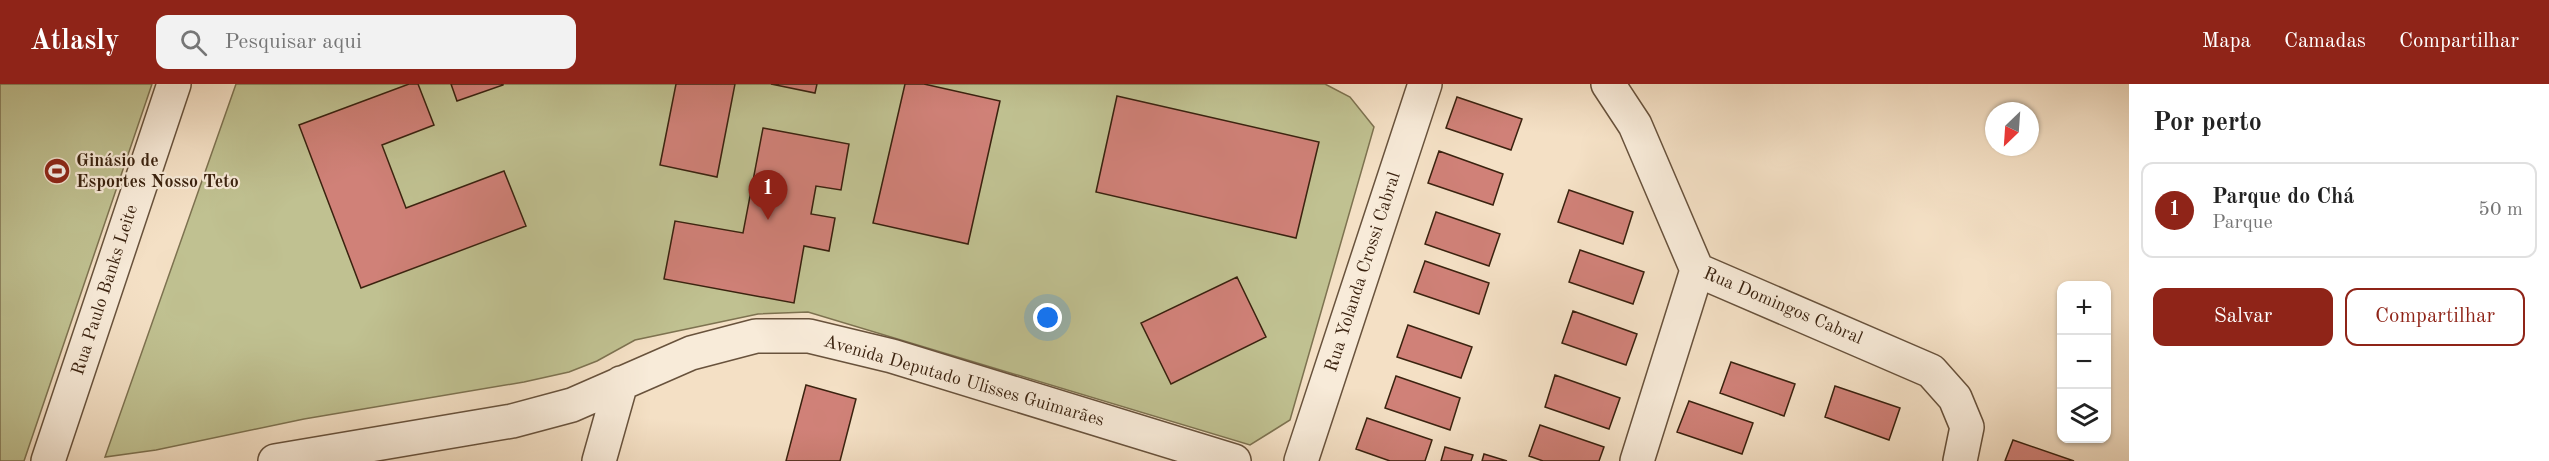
<!DOCTYPE html>
<html lang="pt">
<head>
<meta charset="utf-8">
<style>
  body { margin:0; font-family:"Old Standard TT",serif; background:#f2f2f2; color:#222 }
  .controls { position:absolute; right:18px; bottom:18px; display:grid; overflow:hidden; border-radius:12px; box-shadow:0 2px 4px #0004 }
  .controls button { width:54px; height:54px; display:grid; place-items:center; padding:0; border:0; border-bottom:2px solid #e0e0e0; background:#fff; color:#222; font:30px sans-serif }
  .compass { position:absolute; left:1985px; top:18px; width:54px; height:54px; border-radius:50%; background:#fff; box-shadow:0 2px 4px #0004; rotate:205deg }
  .you { position:absolute; left:1048px; top:234px; width:21px; height:21px; margin:-15px; border:4px solid #fff; border-radius:50%; background:#1a73e8; box-shadow:0 0 0 9px #1a73e833 }
  .badge { display:grid; place-items:center; width:39px; height:39px; border-radius:50%; background:#8f2418; color:#fff; font-size:20px; font-weight:700 }
  .pin { position:absolute; translate:-50% -50px; filter:drop-shadow(0 2px 3px #0008) }
  .pin::after { content:''; position:absolute; top:32px; width:21px; height:18px; background:inherit; clip-path:polygon(0 0,100% 0,50% 100%) }
  .list { margin:0; padding:0; list-style:none }
  h2 { display:flex; justify-content:space-between; align-items:center; height:78px; margin:0; padding:0 24px; font-size:26px }
  h2 small { font-size:20px; font-weight:400; color:#767676 }
  .list li { display:grid; grid-template-columns:39px 1fr auto; gap:18px; align-items:center; box-sizing:border-box; height:96px; margin:0 12px 12px; padding:0 12px; border:2px solid #e0e0e0; border-radius:12px }
  .list b { display:block; font-size:22px; white-space:nowrap }
  .list p { margin:0; font-size:20px; white-space:nowrap; color:#767676 }
  .list em { font-size:20px; font-style:normal; color:#767676 }
  .actions { display:flex; gap:12px; padding:18px 24px }
  .actions a { flex:1; padding:14px 0; border:2px solid #8f2418; border-radius:12px; text-align:center; font-size:21px; color:#8f2418 }
  .actions .main { background:#8f2418; color:#fff }
  .icon { flex:none; width:33px; height:33px; fill:none; stroke:currentColor; stroke-width:2; stroke-linecap:round; stroke-linejoin:round }
  .map { position:relative; flex:none; width:2129px; height:377px; overflow:hidden }
  header { display:flex; align-items:center; gap:36px; box-sizing:border-box; height:84px; padding:0 30px; background:#8f2418; color:#fff }
  header strong { font-size:28px }
  nav { display:flex; gap:33px; margin-inline-start:auto; font-size:21px }
  .search { width:420px; height:54px; background:#f2f2f2; display:flex; align-items:center; gap:15px; box-sizing:border-box; padding:0 21px; border-radius:12px; color:#767676; font-size:22px }
  main { display:flex }
  aside { flex:1; background:#fff }
  .map>svg:first-child { display:block }
  .green { fill:#c0c191; stroke:#7d7250; stroke-width:1.5 }
  .building { fill:#d08178; stroke:#3a220f; stroke-width:1.5 }
  .lines { fill:none; stroke-linecap:round; stroke-linejoin:round }
  .minor-casing { stroke:#68523c; stroke-width:36 }
  .minor { stroke:#f8ebd9; stroke-width:33 }
  .labels { text-anchor:middle; dominant-baseline:central; stroke-width:4.5; stroke-linejoin:round; paint-order:stroke }
  .poi-label { font-size:18px; font-weight:bold; fill:#3a220f; stroke:#f8ebd9; text-anchor:start }
  .street-label { font-size:18px; fill:#3a220f; stroke:#f8ebd9 }
</style>
</head>
<body>
<header>
<strong>Atlasly</strong>
<div class="search"><svg class="icon" aria-label="search" viewBox="0 0 24 24"><circle cx="10" cy="10" r="6"/><path d="M15 15l6 6"/></svg>Pesquisar aqui</div>
<nav><a>Mapa</a><a>Camadas</a><a>Compartilhar</a></nav>
</header>
<main>
<div class="map">
<svg width="2129" height="377" viewBox="0 0 2129 377">
  <rect width="100%" height="100%" fill="#f4e0c5"/>
  <filter id="stains"><feTurbulence type="fractalNoise" baseFrequency=".00333" numOctaves="4"/><feColorMatrix values="0 0 0 0 .2 0 0 0 0 .09 0 0 0 0 .02 0 0 0 .5 -.17"/></filter>
  <radialGradient id="worn" r=".72"><stop offset=".6" stop-color="#630" stop-opacity="0"/><stop offset="1" stop-color="#630" stop-opacity=".3"/></radialGradient>
  <path class="green" d="M0,0h152l-128,377h-24z
    M236,0h1089l25,13 24,30 -84,293 -40,25 -442,-133 -50,2 -123,26 -38,21 -28,11 -45,10 -220,37 -148,31 -51,7z"/>
  <path class="building" d="M409,0h9l16,41 -52,20 24,63 98,-37 22,55 -165,62 -62,-163z
    M451,0h52v1l-46,16z
    M676,0h59l-18,93 -57,-12z
    M771,0h46l-2,9z
    M905,0h19l76,17 -32,143 -95,-21z
    M1117,12l202,46 -23,96 -200,-46z
    M1457,13l65,22 -11,31 -65,-22z
    M763,44l86,16 -8,46 -25,-4 -5,28 24,4 -6,33 -25,-5 -10,57 -130,-24 11,-58 68,12z
    M1439,67l64,23 -10,31 -65,-22z
    M1569,106l64,22 -10,32 -65,-22z
    M1436,128l64,22 -11,32 -64,-22z
    M1580,166l64,22 -11,32 -64,-22z
    M1425,177l64,22 -10,31 -65,-22z
    M1237,193l29,60 -95,47 -30,-61z
    M1573,227l64,23 -11,31 -64,-22z
    M1408,241l64,22 -11,31 -64,-21z
    M1731,278l64,22 -11,32 -64,-23z
    M1555,291l65,23 -11,31 -64,-22z
    M1396,292l64,22 -10,32 -65,-22z
    M806,301l50,14 -16,62h-54z
    M1835,302l65,22 -11,32 -64,-23z
    M1689,317l64,22 -11,31 -65,-22z
    M1367,334l65,22 -7,21h-35l-34,-12z
    M1540,341l64,22 -5,14h-56l-14,-5z
    M2013,356l61,21h-69z
    M1445,363l28,8 -2,6h-30z
    M1484,370l23,7h-25z"/>
  <g class="lines">
    <defs>
      <path id="minor" d="M1608,0l27,41 62,145 234,101 24,27 12,29 -7,34
        M48,377l126,-377
        M275,377l237,-40 60,-16 119,-52 65,-17h53l83,20 342,105
        M599,377l22,-78
        M1301,377l124,-377
        M1637,377l60,-191"/>
    </defs>
    <use href="#minor" class="minor-casing"/>
    <use href="#minor" class="minor"/>
  </g>
  <defs>
    <symbol id="stadium-disc" viewBox="-11 -11 22 22"><circle r="9.5" fill="#8f2418" stroke="#f8ebd9"/><path d="M0-5a6.5 5 0 1 0 0 10a6.5 5 0 1 0 0-10ZM-3.5-1.8h7v3.6h-7Z" fill="#fff"/></symbol>
  </defs>
  <g fill-rule="evenodd">
    <use href="#stadium-disc" x="42" y="72" width="30" height="30"/>
  </g>
  <g class="labels">
    <g class="poi-label">
      <text x="76" y="77">Ginásio de<tspan x="76" dy="21">Esportes Nosso Teto</tspan></text>
    </g>
    <g class="street-label">
      <text transform="translate(1363 188) rotate(-72)">Rua Yolanda Crossi Cabral</text>
      <text transform="translate(105 206) rotate(-72)">Rua Paulo Banks Leite</text>
      <text transform="translate(1783 222) rotate(23)">Rua Domingos Cabral</text>
      <text transform="translate(964 297) rotate(16)">Avenida Deputado Ulisses Guimarães</text>
    </g>
  </g>
  <rect width="100%" height="100%" filter="url(#stains)"/>
  <rect width="100%" height="100%" fill="url(#worn)"/>
</svg>
<div class="controls">
<button>+</button>
<button>−</button>
<button><svg class="icon" aria-label="layers" viewBox="0 0 24 24"><path d="M12 4l9 5-9 5-9-5zM3 14l9 5 9-5"/></svg></button>
</div>
<svg class="compass" viewBox="-18 -18 36 36"><path d="M0-13l5 13h-10z" fill="#e53935"/><path d="M0 13l5-13h-10z" fill="#767676"/></svg>
<div class="you"></div>
<div class="pin badge" style="left:768px;top:136px">1</div>
</div>
<aside>
<h2>Por perto<small></small></h2>
<ul class="list">
<li><span class="badge">1</span><div><b>Parque do Chá</b><p>Parque</p></div><em>50 m</em></li>
</ul>
<div class="actions"><a class="main">Salvar</a><a>Compartilhar</a></div>
</aside>
</main>
</body>
</html>
